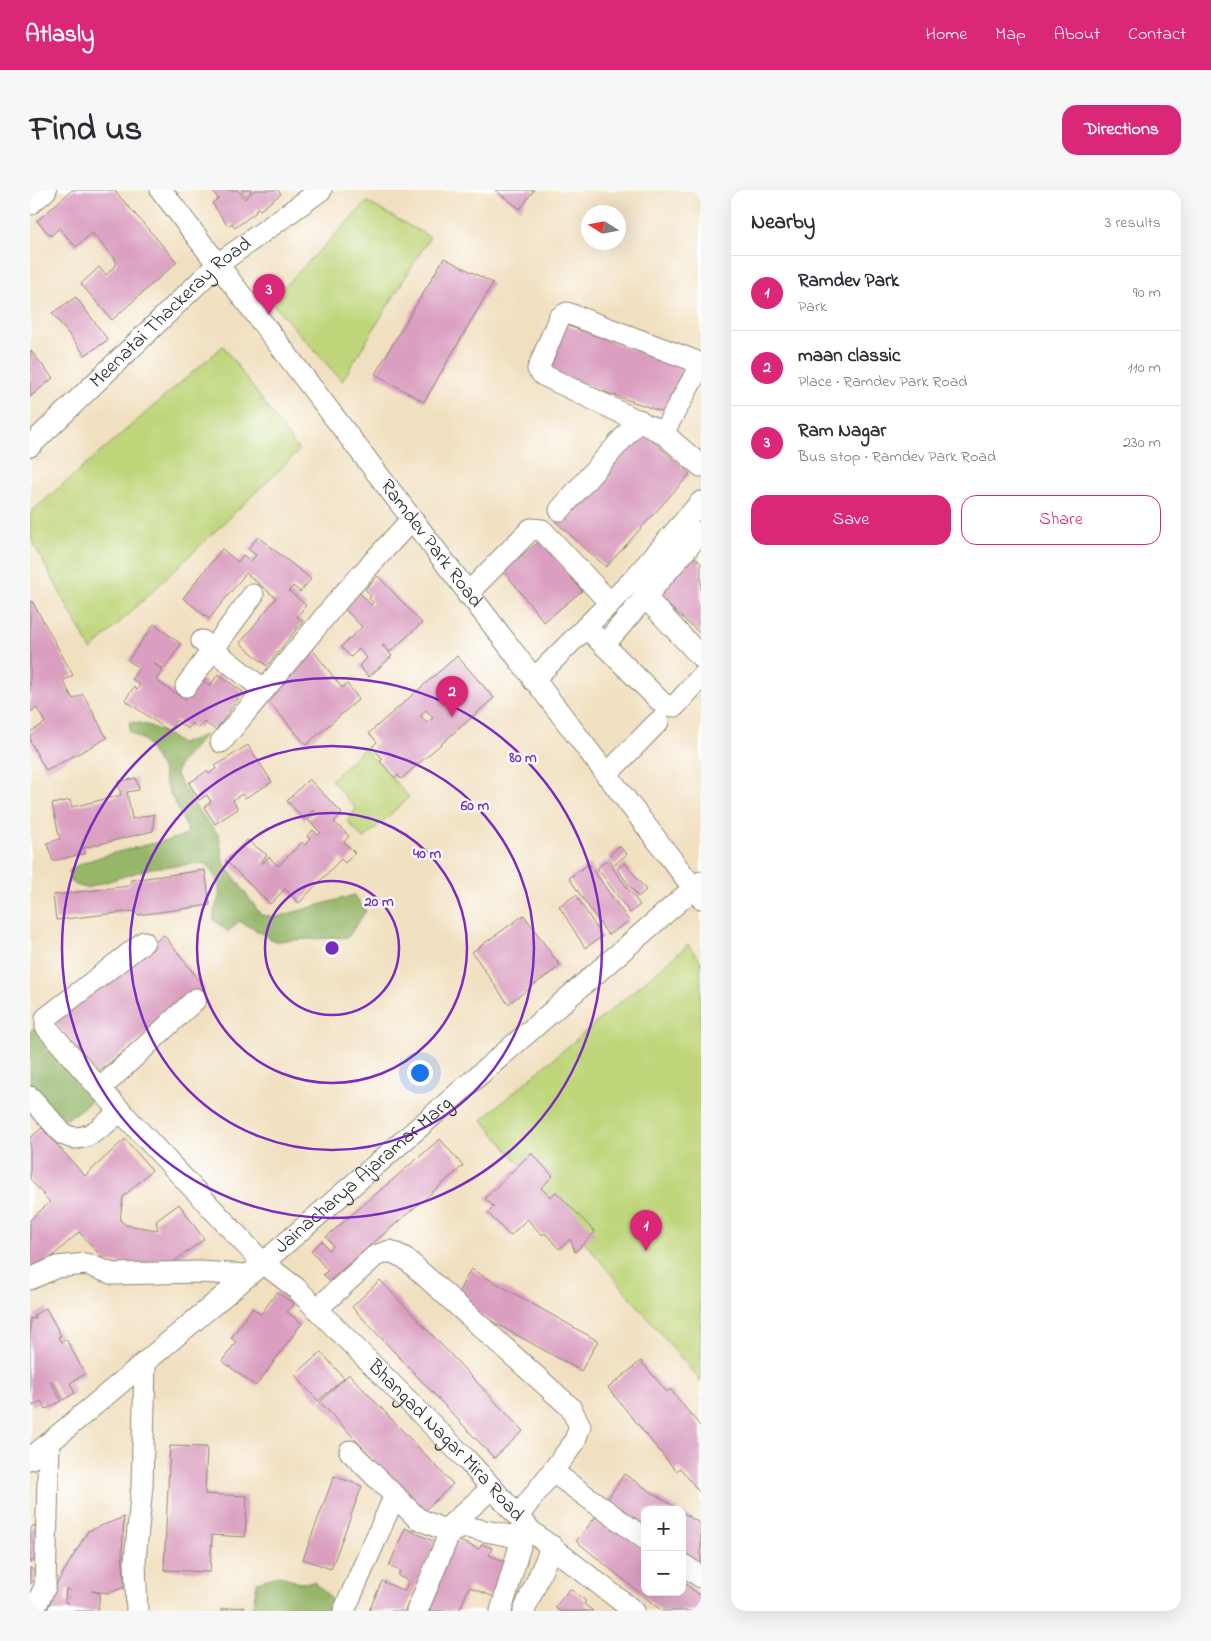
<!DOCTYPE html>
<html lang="en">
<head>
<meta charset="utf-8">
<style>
  body { margin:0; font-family:"Indie Flower",sans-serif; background:#f7f7f7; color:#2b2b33 }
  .controls { position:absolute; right:15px; bottom:15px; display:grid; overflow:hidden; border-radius:10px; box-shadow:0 5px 20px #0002 }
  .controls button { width:45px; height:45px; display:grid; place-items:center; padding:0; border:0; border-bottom:1px solid #e1e1e2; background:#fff; color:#2b2b33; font:25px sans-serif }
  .compass { position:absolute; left:551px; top:15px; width:45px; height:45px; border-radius:50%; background:#fff; box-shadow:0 5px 20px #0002; rotate:281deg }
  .you { position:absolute; left:389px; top:882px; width:18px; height:18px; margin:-12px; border:4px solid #fff; border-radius:50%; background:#1a73e8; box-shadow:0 0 0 8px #1a73e833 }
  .badge { display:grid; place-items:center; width:32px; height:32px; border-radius:50%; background:#db2777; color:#fff; font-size:16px; font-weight:700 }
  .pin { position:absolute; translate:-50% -41px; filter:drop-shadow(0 1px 2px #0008) }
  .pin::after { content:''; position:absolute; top:26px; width:18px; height:15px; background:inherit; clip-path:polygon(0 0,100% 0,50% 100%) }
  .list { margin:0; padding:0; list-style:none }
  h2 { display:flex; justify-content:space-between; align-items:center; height:65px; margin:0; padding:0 20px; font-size:21px }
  h2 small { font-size:16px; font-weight:400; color:#7c7c81 }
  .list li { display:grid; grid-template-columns:32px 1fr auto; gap:15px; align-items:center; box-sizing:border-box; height:75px; padding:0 20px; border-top:1px solid #e1e1e2 }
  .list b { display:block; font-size:19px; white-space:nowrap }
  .list p { margin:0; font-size:16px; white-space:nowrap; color:#7c7c81 }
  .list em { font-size:16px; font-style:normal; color:#7c7c81 }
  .actions { display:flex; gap:10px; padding:15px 20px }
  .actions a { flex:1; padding:11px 0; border:1px solid #db2777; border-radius:15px; text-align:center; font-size:18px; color:#db2777 }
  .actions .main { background:#db2777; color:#fff }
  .map { position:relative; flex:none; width:671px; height:1421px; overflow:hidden; border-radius:15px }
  header { display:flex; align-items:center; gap:30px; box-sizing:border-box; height:70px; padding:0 25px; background:#db2777; color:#fff }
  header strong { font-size:24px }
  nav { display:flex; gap:28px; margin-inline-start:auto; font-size:18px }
  .intro { display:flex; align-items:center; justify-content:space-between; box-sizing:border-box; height:120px; padding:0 30px }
  h1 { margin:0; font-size:35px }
  .button { padding:12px 22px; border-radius:15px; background:#db2777; color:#fff; font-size:18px; font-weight:700 }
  main { display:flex; gap:30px; padding:0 30px }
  aside { flex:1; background:#fff; border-radius:15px; box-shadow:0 5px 20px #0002 }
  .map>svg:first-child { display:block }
  .green { fill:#bed579; stroke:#748052 }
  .forest { fill:#96b669; stroke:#60704a }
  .building { fill:#da9fc0; fill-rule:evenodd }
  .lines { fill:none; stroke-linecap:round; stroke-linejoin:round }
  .minor-casing { stroke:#8e8676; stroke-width:23 }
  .minor { stroke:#fff; stroke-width:21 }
  .ring { fill:none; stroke:#7b2cbf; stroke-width:2.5 }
  .labels { text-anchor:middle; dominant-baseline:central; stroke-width:4.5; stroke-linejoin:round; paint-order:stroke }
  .street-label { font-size:20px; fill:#2b2b2b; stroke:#fff }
  .centre { fill:#7b2cbf; stroke:#fff; stroke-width:2.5 }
  .ring-label { font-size:15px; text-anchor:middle; font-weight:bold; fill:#7b2cbf; stroke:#fff; stroke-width:4.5; stroke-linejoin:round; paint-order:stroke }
</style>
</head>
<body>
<header>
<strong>Atlasly</strong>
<nav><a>Home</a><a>Map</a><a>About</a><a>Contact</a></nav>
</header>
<div class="intro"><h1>Find us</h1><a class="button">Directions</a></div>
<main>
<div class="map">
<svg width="671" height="1421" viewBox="0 0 671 1421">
  <rect width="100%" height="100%" fill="#fff"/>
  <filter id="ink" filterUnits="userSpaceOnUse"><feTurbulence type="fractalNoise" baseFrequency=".02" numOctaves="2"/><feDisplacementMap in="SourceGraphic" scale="10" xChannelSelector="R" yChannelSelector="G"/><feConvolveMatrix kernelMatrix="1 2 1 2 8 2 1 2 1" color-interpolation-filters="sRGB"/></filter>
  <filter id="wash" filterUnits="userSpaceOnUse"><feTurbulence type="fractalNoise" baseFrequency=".0096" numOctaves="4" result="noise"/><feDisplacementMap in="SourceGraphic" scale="20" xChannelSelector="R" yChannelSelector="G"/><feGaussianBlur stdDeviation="1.12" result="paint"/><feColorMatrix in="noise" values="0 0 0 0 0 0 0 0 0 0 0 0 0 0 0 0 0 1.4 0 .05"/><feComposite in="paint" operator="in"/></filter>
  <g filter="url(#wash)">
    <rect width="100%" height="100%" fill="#f1e0c0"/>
    <path class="green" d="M337,12l63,35 -88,144 -72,-80z
      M193,156l76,105 -208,199 -61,-113v-24z
      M334,558l45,49 -45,42 -17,-18 9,-12 -25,-29z
      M658,755l13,16v421l-219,-263z"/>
    <path class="forest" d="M100,532c18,0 36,11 51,22l24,-9 -26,30 -3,10 22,35 21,25 4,26 38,54 16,2 77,-22 12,16 -18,26 -73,4 -36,-20 -11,11 -14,-12c-1,-9 1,-11 4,-20 5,-14 -5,-26 -13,-37l-54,5 -65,20c-12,-3 -16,-4 -17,-17 16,-15 92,-28 118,-36v-7l-22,-45 -3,-14 -17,-28 -16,-9z
      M3,838l21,9 43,60 -31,23 -30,-27 -6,-10v-51z
      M250,1385l19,8 15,-1c10,8 19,15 19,29h-81l5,-29z"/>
    <g id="blocks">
      <path class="building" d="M42,0h42l63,72 -65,58 -31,-36 18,-17 7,8 10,-10v-5l-24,-27 -16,14 -17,-19 -8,8 -14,-15z
        M182,0h26l7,9 10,-9h23l3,4 -21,16 -2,-2 -3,2 1,2 -21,16 -3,-5 -4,3 -16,-23 6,-4z
        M211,0h11l-7,6z
        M465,0h39l-14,19z
        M414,68l49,25 -69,119 -49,-28z
        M46,107l32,43 -23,15 -33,-42z
        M533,134l127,46 -19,45 -126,-44z
        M0,160l23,28 -23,19z
        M608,238l52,46 -84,93 -51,-46z
        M228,347l53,42 -11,13 -7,-6 -4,5 17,14 -9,12 6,4 -36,45 -27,-23 36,-45 -30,-25 -37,46 -26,-21 39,-49 16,13 5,-7 8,6 5,-6 -8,-6z
        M511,350l41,51 -38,31 -41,-52z
        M659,362l12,11v71l-47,-41z
        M348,386l44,47 -32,29 -6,-7 -2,1 10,10 -23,21 -10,-11 8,-8 -8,-9 -8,8 -10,-10 21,-20 -18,-19 16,-15 11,12 2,-2 -4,-5 2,-2 -6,-7z
        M2,411l41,74 -10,6 10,18 10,-5 24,44 -61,33 -16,-30v-9l15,-9 -8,-15 -7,4v-110z
        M124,434l27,20 -17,25 -10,-7 -1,1 10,7 -7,10 29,20 15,-22 10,8 8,-12 25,18 -27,38 -12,-8 -5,6 -8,-5 -3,6 -12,-9 -7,11 -44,-31 9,-13 3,3 3,-5 -8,-6 7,-11 -11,-8z
        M282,459l30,39 5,-4 12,15 -53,46 -42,-49z
        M427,466l37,42 -93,81 -3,-4 -3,3 -15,-17 3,-2 -11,-12 5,-5 -8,-9zM396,520l7,8 -6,5 -6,-7z
        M218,555l24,37 -27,16 -3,-4 -9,6 5,9 -23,15 -11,-17 7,-5 -4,-7 -8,5 -10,-17 18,-12 2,3 7,-5 -1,-3z
        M106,588l3,12 -12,2 5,27 22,-5 -1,17 -70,17 3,5 -33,8 -6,-18 13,-4 -8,-35 18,-4 2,7 49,-12 -3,-13z
        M279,589l33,34 -8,9 15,14 -5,6 11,11 -10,10 -4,-4 -42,44 -14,-14 -15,15 -44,-43 21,-21 20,15 -6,7 2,1 6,-6 9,9 24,-24 3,3 5,-6 -3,-3 6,-6 5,5 3,-2 -13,-13 8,-7 -3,-3 -9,10 -17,-19z
        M589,656l8,8 -13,11 -6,-8z
        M577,670l33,45 -10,8 -33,-45z
        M595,673l21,27 -8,7 -21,-28z
        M559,674l40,57 -21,14 -39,-57z
        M175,680l5,35 -72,10 -3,-4 -79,9 -3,-25 76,-9 2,-6z
        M546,705l26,42 -17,11 -26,-42z
        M494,725l36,51 -52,38 -36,-52z
        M134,745l41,53 -110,86 -42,-55z
        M12,938l43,48 40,-37 27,31 -29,27 -3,23 6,5 32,5 -2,-9 23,-17 25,35 -37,28 -61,-5 -27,-30 -46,42 -3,-3v-51l20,-18 -20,-23v-41z
        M410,949l23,27 -134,115 -6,-7 5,-3 -17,-20 11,-10 7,9 4,-4 -7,-9z
        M501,963l22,23 -12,12 9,9 6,-5 39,40 -20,20 -5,-13 -11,10 -13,-15h-5l-14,-15 -17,17 -22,-23 6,-6 -9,-9z
        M441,1079l127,72 -17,30 -127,-71z
        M350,1090l143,151 -29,27 -142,-151z
        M247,1102l17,12 -7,8 15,11 -46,63 -34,-25 14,-19 -5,-4 21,-30 9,6z
        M16,1118l15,28 -3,1 3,5 5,-3 19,35 -15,9 5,10 -12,7 -11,-20 -2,1 11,20 -15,8 -5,-8 -8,5 -3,-5v-83l6,1 -2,-4z
        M291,1162l23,26 -26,23 -23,-26z
        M611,1171l26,31 3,-3 31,38v67l-21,-26 -4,3 -68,-83z
        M319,1184l104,110 -30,28 -103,-110z
        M140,1256l37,1 -2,47 42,2 -2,41 -33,-2 -2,37 -46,-2z
        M594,1284l55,36h-34v19l-40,-26z
        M304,1286l28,10 -31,83 -28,-10z
        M652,1322l19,12v42l-19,-13z
        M568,1324l47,37v41h37v-11l19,15v8l-6,7h-33l-86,-70z
        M94,1327l-2,36 3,34 -16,6 -17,-2 8,2 -2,18h-51l9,-26 32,-54zM36,1399l4,1 -2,13 -3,-1z
        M4,1335l11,14 -1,12 -14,12v-34z
        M375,1338l30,14 -30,69h-36l13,-30 22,10 5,-10 -11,-5 2,-5 -11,-5z
        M420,1347l29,12 3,-5 10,4 -3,7 22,9 -14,34 -28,-11 -10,24h-39z
        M0,1377l8,10 -8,7z
        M540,1399l16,12 -2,3 9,7h-33l-5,-4z
        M214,1417v4h-23v-2z"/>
    </g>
  </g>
  <g filter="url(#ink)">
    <use href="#blocks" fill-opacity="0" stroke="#8e8676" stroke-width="1"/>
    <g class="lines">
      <defs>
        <g id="minor">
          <path id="s1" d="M131,0l540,708"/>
          <path d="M0,14l16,-14"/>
          <path d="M633,243l36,-65 -4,-7 -128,-48 -8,5 -21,51 5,6 120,58 38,33"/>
          <path id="s2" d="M0,256l187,-181 104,-75"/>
          <path d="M530,320l79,-90"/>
          <path d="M437,404l64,-65 11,1 68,73"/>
          <path d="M615,407l56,60"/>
          <path d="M556,437l78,78 11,1 26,-29"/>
          <path d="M172,451l62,49"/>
          <path d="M574,455l97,-113"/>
          <path d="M503,490l100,-100 68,-78"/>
          <path d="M156,496l67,-91"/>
          <path d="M191,552l120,-145 70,-77"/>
          <path d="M576,585l52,-53"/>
          <path id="s3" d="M114,752l-98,76v9l54,62 163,174 33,25 170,171 65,72 103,80"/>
          <path d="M70,899l96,-90"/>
          <path d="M0,907l33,37c22,13 41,-10 58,-23"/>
          <path d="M0,1089l27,-12 29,-3 27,10 87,-2 47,3"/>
          <path d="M287,1119l58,-53 15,-5 15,7 165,149 10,19 -6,17 -56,73"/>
          <path d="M320,1261l67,67 27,12"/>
          <path id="s4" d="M0,1269l233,-196 438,-381"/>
          <path d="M523,1282l92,67"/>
          <path d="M414,1341l48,-43"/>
          <path d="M652,1374l19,13"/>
          <path d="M3,1421l12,-24 4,-144"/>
          <path d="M107,1421l-2,-50 7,-75 3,-123"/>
          <path d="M314,1421l51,-116"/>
          <path d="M387,1421l33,-79 15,-5 57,11"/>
          <path d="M471,1421l25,-86"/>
          <path d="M494,1421l28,-65"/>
        </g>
      </defs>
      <use href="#minor" class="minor-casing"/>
      <use href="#minor" class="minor"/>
    </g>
  </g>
  <g class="ring">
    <circle cx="302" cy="758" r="67"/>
    <circle cx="302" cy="758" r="135"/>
    <circle cx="302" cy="758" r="202"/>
    <circle cx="302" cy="758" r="270"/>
  </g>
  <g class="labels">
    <g class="street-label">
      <text stroke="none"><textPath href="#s2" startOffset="194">Meenatai Thackeray Road</textPath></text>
      <text stroke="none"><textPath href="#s1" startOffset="445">Ramdev Park Road</textPath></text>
      <text stroke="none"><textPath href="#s4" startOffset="438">Jainacharya Ajaramar Marg</textPath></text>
      <text stroke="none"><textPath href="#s3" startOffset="709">Bhangad Nagar Mira Road</textPath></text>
    </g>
  </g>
  <circle cx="302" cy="758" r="8" class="centre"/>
  <g class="ring-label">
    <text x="493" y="572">80 m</text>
    <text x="445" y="620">60 m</text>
    <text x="397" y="668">40 m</text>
    <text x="349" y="716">20 m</text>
  </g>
</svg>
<div class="controls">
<button>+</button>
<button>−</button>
</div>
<svg class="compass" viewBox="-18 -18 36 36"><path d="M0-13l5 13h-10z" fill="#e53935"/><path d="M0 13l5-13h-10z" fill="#7c7c81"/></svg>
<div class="you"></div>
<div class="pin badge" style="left:616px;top:1061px">1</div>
<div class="pin badge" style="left:422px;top:527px">2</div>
<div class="pin badge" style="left:239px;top:125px">3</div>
</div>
<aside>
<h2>Nearby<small>3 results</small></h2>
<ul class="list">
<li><span class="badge">1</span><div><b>Ramdev Park</b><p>Park</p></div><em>90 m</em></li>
<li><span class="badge">2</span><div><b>maan classic</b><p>Place · Ramdev Park Road</p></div><em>110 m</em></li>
<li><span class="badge">3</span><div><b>Ram Nagar</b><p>Bus stop · Ramdev Park Road</p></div><em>230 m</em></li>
</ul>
<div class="actions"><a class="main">Save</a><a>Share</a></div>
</aside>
</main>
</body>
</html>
